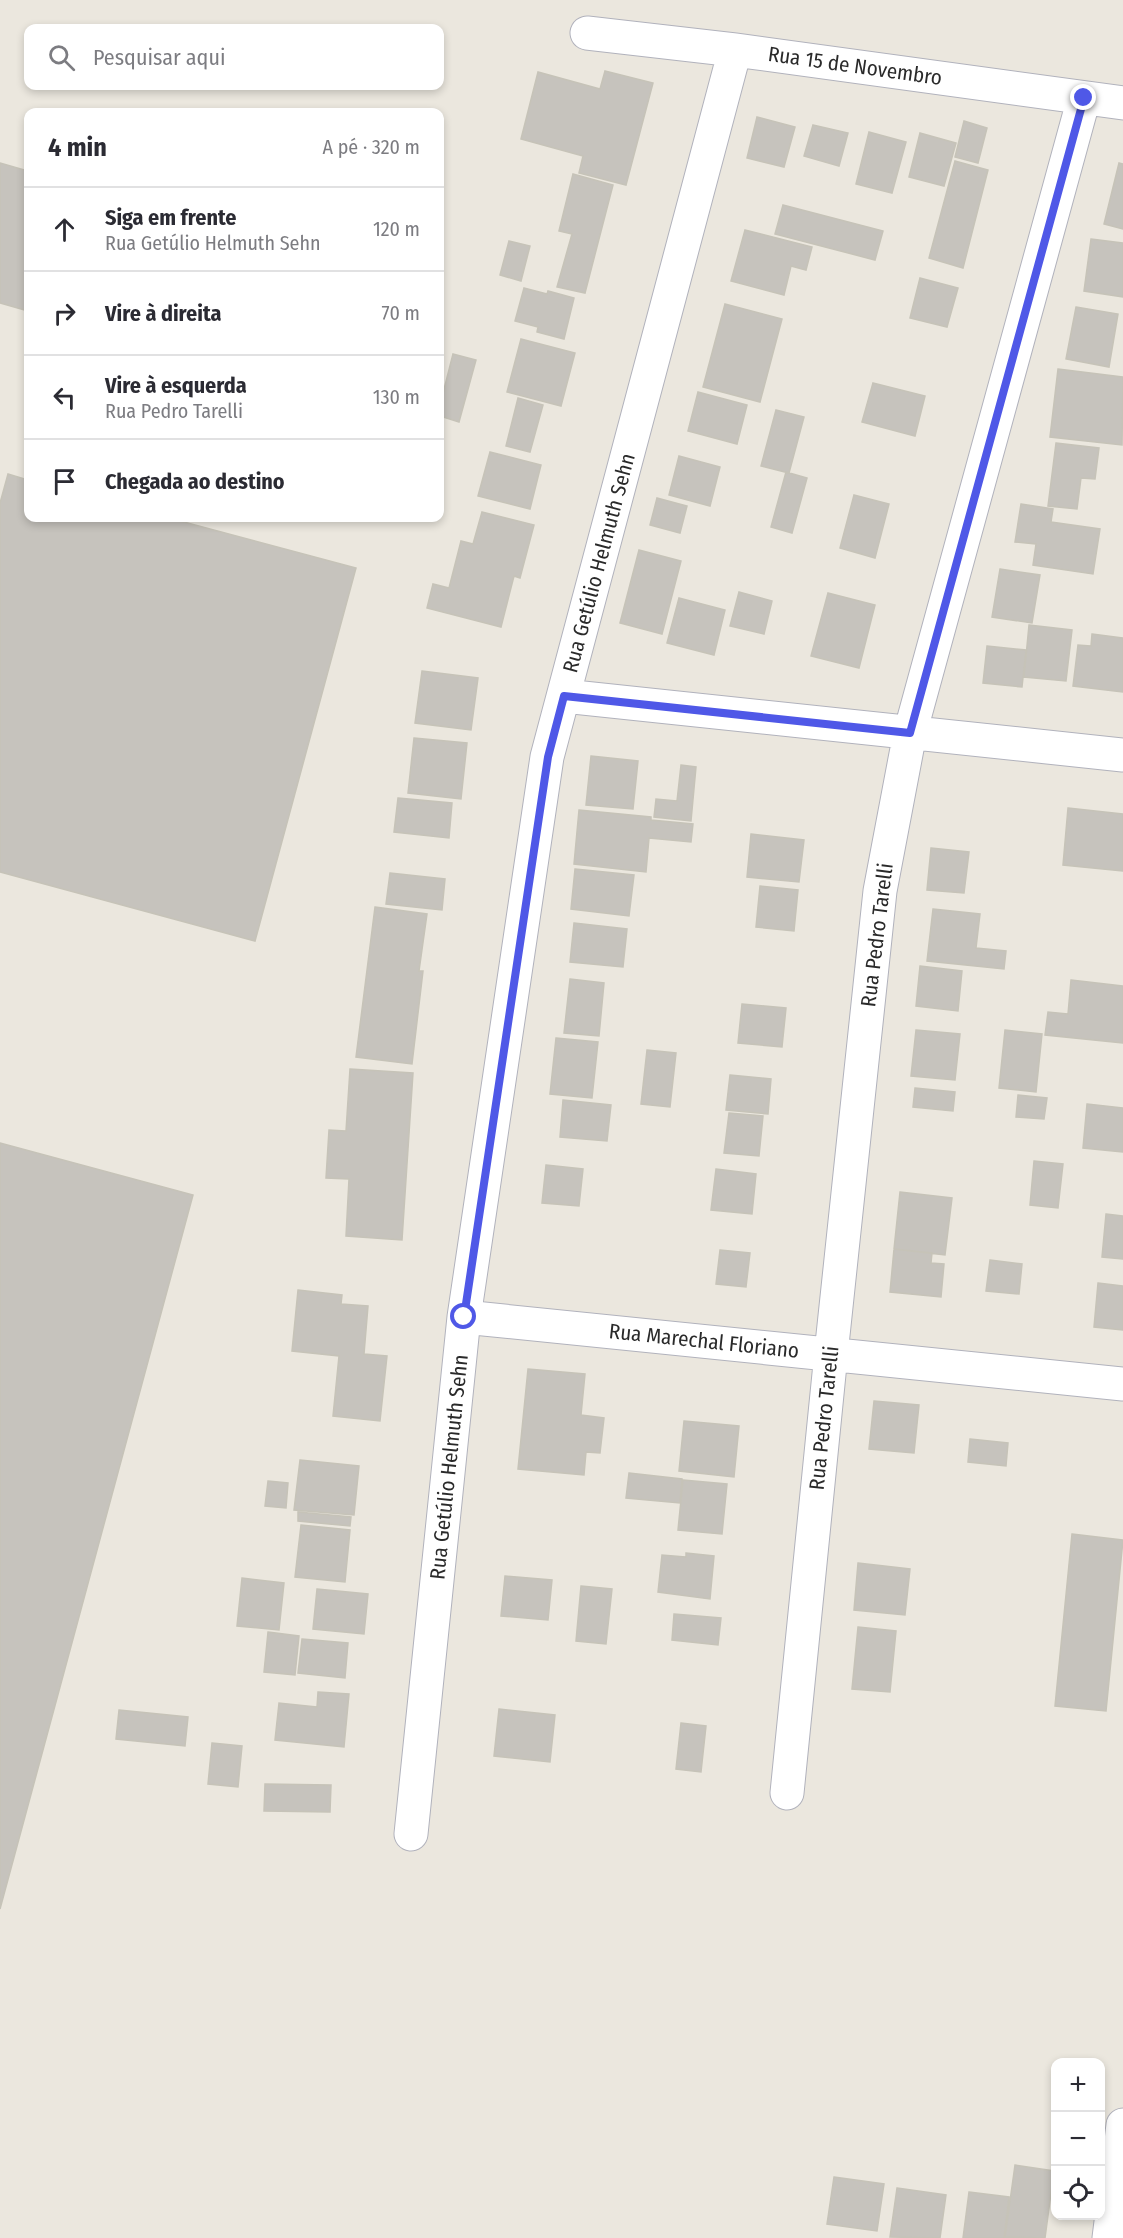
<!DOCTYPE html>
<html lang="pt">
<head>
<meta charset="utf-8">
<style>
  body { margin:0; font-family:"Fira Sans Condensed",sans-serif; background:#f7f7f7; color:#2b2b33 }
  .controls { position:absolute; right:18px; bottom:18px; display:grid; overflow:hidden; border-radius:12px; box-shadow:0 3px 9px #0003 }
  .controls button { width:54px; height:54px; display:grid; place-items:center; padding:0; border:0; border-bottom:2px solid #e1e1e2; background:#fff; color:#2b2b33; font:30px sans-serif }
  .stop { position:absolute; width:18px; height:18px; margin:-14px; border:4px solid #4f58e7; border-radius:50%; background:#fff }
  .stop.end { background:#4f58e7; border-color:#fff; box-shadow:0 2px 6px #0008 }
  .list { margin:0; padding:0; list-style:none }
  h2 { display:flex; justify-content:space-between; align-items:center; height:78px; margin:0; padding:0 24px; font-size:26px }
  h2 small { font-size:20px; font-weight:400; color:#7c7c81 }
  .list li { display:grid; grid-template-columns:39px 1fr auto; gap:18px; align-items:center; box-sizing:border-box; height:84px; padding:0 24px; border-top:2px solid #e1e1e2 }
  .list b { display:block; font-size:22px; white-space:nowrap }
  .list p { margin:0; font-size:20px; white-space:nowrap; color:#7c7c81 }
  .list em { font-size:20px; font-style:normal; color:#7c7c81 }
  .icon { flex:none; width:33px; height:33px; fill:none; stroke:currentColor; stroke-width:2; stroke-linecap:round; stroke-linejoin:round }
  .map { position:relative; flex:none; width:1123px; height:2238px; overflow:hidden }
  .search { position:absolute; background:#fff; box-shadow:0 3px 9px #0003; left:24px; top:24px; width:420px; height:66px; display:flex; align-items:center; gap:15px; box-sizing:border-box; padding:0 21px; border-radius:12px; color:#7c7c81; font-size:22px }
  .panel { position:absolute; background:#fff; box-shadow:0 3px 9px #0003; left:24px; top:108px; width:420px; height:414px; border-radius:12px }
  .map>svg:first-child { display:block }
  .building { fill:#c6c3bd; stroke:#c6c3b8; stroke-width:1.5 }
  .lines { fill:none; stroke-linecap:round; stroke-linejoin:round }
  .street-casing { stroke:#b1b2bc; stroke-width:35 }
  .street { stroke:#fff; stroke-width:33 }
  .route { stroke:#4f58e7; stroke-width:8 }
  .labels { text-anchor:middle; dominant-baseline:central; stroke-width:6; stroke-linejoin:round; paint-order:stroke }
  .street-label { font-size:21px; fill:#2a2a2a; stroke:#fff }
</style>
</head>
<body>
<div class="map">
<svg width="1123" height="2238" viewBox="0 0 1123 2238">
  <rect width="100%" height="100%" fill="#ebe7de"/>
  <path class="building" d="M605,71l48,12 -27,102 -47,-12 4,-17 -62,-17 17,-67 62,17z
    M757,117l38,10 -11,40 -37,-9z
    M964,121l23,7 -9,35 -23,-6z
    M813,125l35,8 -9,33 -35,-10z
    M869,132l37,10 -14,51 -36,-9z
    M920,133l36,10 -12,43 -35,-9z
    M955,161l33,9 -25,98 -34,-10z
    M0,163l28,8v140l-28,-8z
    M1119,163l4,1v65l-19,-5z
    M573,174l40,11 -28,108 -28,-6 15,-53 -13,-3z
    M783,205l100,26 -8,29 -100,-26z
    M745,230l67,17 -6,23 -15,-4 -7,29 -53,-14z
    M1091,239l32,4v54l-39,-6z
    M509,241l21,5 -9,35 -21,-6z
    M920,278l38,10 -11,39 -37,-9z
    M524,288l23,6 1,-3 26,7 -10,41 -27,-7 1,-5 -23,-6z
    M725,304l57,15 -22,83 -57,-15z
    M1076,307l42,7 -9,53 -43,-8z
    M521,339l54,14 -14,53 -54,-14z
    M453,354l23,6 -17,62 -19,-6v-11z
    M1058,369l65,8 -1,68 -72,-8z
    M873,383l52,13 -10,40 -53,-14z
    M698,392l49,13 -10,39 -49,-13z
    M518,398l25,7 -13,47 -24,-6z
    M776,410l28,7 -15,56 -28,-7z
    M1056,443l43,5 -4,31 -14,-1 -4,31 -29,-3z
    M490,452l51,13 -11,44 -52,-13z
    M679,456l41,11 -10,39 -41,-11z
    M786,472l21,6 -15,55 -21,-6z
    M8,474l20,6v38h141l187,50 -101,373 -255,-69v-369z
    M854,495l35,9 -14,54 -35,-10z
    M657,498l30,8 -7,27 -30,-8z
    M1021,504l32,5 -2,13 49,7 -7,45 -60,-9 3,-21 -21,-2z
    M482,512l52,13 -14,53 -6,-2 -13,51 -74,-19 6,-24 16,4 12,-47 12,3z
    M639,550l42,11 -19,73 -42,-11z
    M1000,569l40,6 -8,48 -40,-6z
    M739,592l33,9 -8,33 -34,-8z
    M828,593l47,12 -16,63 -48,-12z
    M679,598l46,12 -11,45 -47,-12z
    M1029,625l43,5 -6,51 -42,-4z
    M1092,634l31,4v54l-50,-6 5,-41 13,1z
    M987,646l39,4 -4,37 -39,-4z
    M422,671l56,7 -7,52 -56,-7z
    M414,738l53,5 -6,56 -53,-6z
    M591,756l47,5 -5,48 -47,-4z
    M681,765l15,2 -5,54 -37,-4 2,-18 21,2z
    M398,798l54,5 -3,35 -55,-6z
    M1068,808l55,6v57l-60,-6z
    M579,810l72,7v3l42,4 -2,18 -42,-4 -3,34 -72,-8z
    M751,834l53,6 -5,42 -52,-5z
    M931,848l38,4 -5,41 -37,-3z
    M575,869l59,6 -5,41 -58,-7z
    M390,873l55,6 -3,31 -56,-6z
    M760,886l38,4 -4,41 -38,-4z
    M375,907l52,7 -8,57h4l-11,93 -56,-7z
    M933,909l47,5 -4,34 30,3 -2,18 -77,-8z
    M574,923l53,6 -4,38 -53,-5z
    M920,966l42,5 -4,40 -42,-5z
    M570,979l34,4 -5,53 -35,-3z
    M1071,980l52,6v57l-78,-8 3,-23 20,2z
    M742,1004l44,4 -4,39 -44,-4z
    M916,1030l44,4 -5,46 -44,-4z
    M1005,1030l37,4 -6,58 -37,-4z
    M556,1038l42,4 -6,56 -42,-4z
    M647,1050l29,3 -6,54 -29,-3z
    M350,1069l63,4 -11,167 -56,-4 3,-57 -23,-1 3,-48 17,1z
    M730,1075l41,4 -3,35 -42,-4z
    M915,1088l40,4 -2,19 -40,-4z
    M1018,1095l29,3 -3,21 -28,-2z
    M563,1100l48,5 -4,36 -47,-4z
    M1087,1104l36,4v44l-40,-4z
    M729,1113l34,3 -4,40 -35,-3z
    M0,1143l193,52 -193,714z
    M1034,1161l29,3 -5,44 -28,-3z
    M546,1165l37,4 -4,37 -37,-3z
    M716,1169l40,5 -4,40 -41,-4z
    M900,1192l52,6 -7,57 -51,-6z
    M1106,1214l17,2v43l-21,-2z
    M894,1249l38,4 -1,10 13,1 -3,33 -51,-5z
    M720,1250l30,3 -4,34 -30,-3z
    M990,1260l32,4 -3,30 -33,-3z
    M1098,1283l25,3v44l-29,-3z
    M298,1290l44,5 -1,9 27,2 -4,48 23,2 -7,65 -47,-5 6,-60 -47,-5z
    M528,1369l57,5 -4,41 23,3 -4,35 -14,-1 -2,23 -66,-6z
    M874,1401l45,4 -5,48 -45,-4z
    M684,1421l55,5 -5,51 -55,-6z
    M970,1439l38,4 -2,23 -38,-4z
    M300,1460l59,6 -5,49 -60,-5z
    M629,1473l53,6 -2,24 -54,-5z
    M683,1480l44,4 -5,50 -44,-4z
    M268,1481l20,2 -2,25 -21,-2z
    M298,1512l53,5 -1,9 -52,-5z
    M301,1525l49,5 -5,52 -50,-5z
    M1072,1534l51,6 -17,171 -51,-5z
    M686,1553l28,3 -4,43 -52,-7 4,-37 24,2z
    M858,1563l52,6 -5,46 -51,-5z
    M505,1576l47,4 -4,40 -47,-4z
    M242,1578l42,5 -5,47 -42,-4z
    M581,1586l31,3 -6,55 -30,-3z
    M317,1589l51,5 -4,40 -51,-5z
    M674,1614l47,4 -3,27 -46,-5z
    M858,1627l38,4 -6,61 -38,-3z
    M268,1632l31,4 -4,39 -31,-3z
    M302,1639l46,4 -3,35 -47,-5z
    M318,1692l31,2 -5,53 -69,-7 4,-37 38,4z
    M499,1709l56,6 -5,47 -56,-6z
    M119,1710l69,7 -3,29 -69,-7z
    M681,1723l25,3 -5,46 -25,-3z
    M212,1743l30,3 -4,41 -30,-3z
    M265,1784l66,1 -1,27 -66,-1z
    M1015,2165l39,6 -9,67 -40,-1z
    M834,2177l50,7 -7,47 -50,-7z
    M897,2188l49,7 -6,43 -50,-1z
    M969,2192l40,5 -5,41h-41z"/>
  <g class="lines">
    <defs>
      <path id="street" d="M587,33l148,17 388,53
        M564,696l559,59
        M464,1317l659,67
        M787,1793l44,-439 49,-463 30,-158 174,-635
        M411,1834l53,-517 83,-560 188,-707
        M1109,2238l14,-113"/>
    </defs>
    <use href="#street" class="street-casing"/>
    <use href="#street" class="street"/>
  </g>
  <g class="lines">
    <path class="route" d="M464,1317l84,-560 16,-61 346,37 174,-635"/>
  </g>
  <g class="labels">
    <g class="street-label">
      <text transform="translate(855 66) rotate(8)">Rua 15 de Novembro</text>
      <text transform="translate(599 563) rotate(-75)">Rua Getúlio Helmuth Sehn</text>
      <text transform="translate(877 935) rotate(-83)">Rua Pedro Tarelli</text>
      <text transform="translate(704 1341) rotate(6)">Rua Marechal Floriano</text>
      <text transform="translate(824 1418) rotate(-84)">Rua Pedro Tarelli</text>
      <text transform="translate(449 1467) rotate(-84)">Rua Getúlio Helmuth Sehn</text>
    </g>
  </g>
</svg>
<div class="controls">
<button>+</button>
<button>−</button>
<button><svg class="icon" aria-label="locate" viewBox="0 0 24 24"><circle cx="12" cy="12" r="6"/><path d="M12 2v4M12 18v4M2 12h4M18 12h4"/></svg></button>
</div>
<div class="stop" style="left:464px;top:1317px"></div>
<div class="stop end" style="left:1084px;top:98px"></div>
<div class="search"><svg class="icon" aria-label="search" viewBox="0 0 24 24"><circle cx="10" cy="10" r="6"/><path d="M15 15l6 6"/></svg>Pesquisar aqui</div>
<section class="panel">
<h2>4 min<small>A pé · 320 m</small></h2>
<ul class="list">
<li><svg class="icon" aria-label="ahead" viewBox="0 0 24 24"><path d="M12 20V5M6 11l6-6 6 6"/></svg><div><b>Siga em frente</b><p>Rua Getúlio Helmuth Sehn</p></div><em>120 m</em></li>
<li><svg class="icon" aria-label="right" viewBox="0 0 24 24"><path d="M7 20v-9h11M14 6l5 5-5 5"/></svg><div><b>Vire à direita</b></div><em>70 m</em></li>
<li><svg class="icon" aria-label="left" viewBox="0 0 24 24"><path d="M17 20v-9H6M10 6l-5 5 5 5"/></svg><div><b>Vire à esquerda</b><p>Rua Pedro Tarelli</p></div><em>130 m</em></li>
<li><svg class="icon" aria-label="arrive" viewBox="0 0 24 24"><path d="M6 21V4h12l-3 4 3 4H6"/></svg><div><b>Chegada ao destino</b></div></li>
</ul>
</section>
</div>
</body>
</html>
